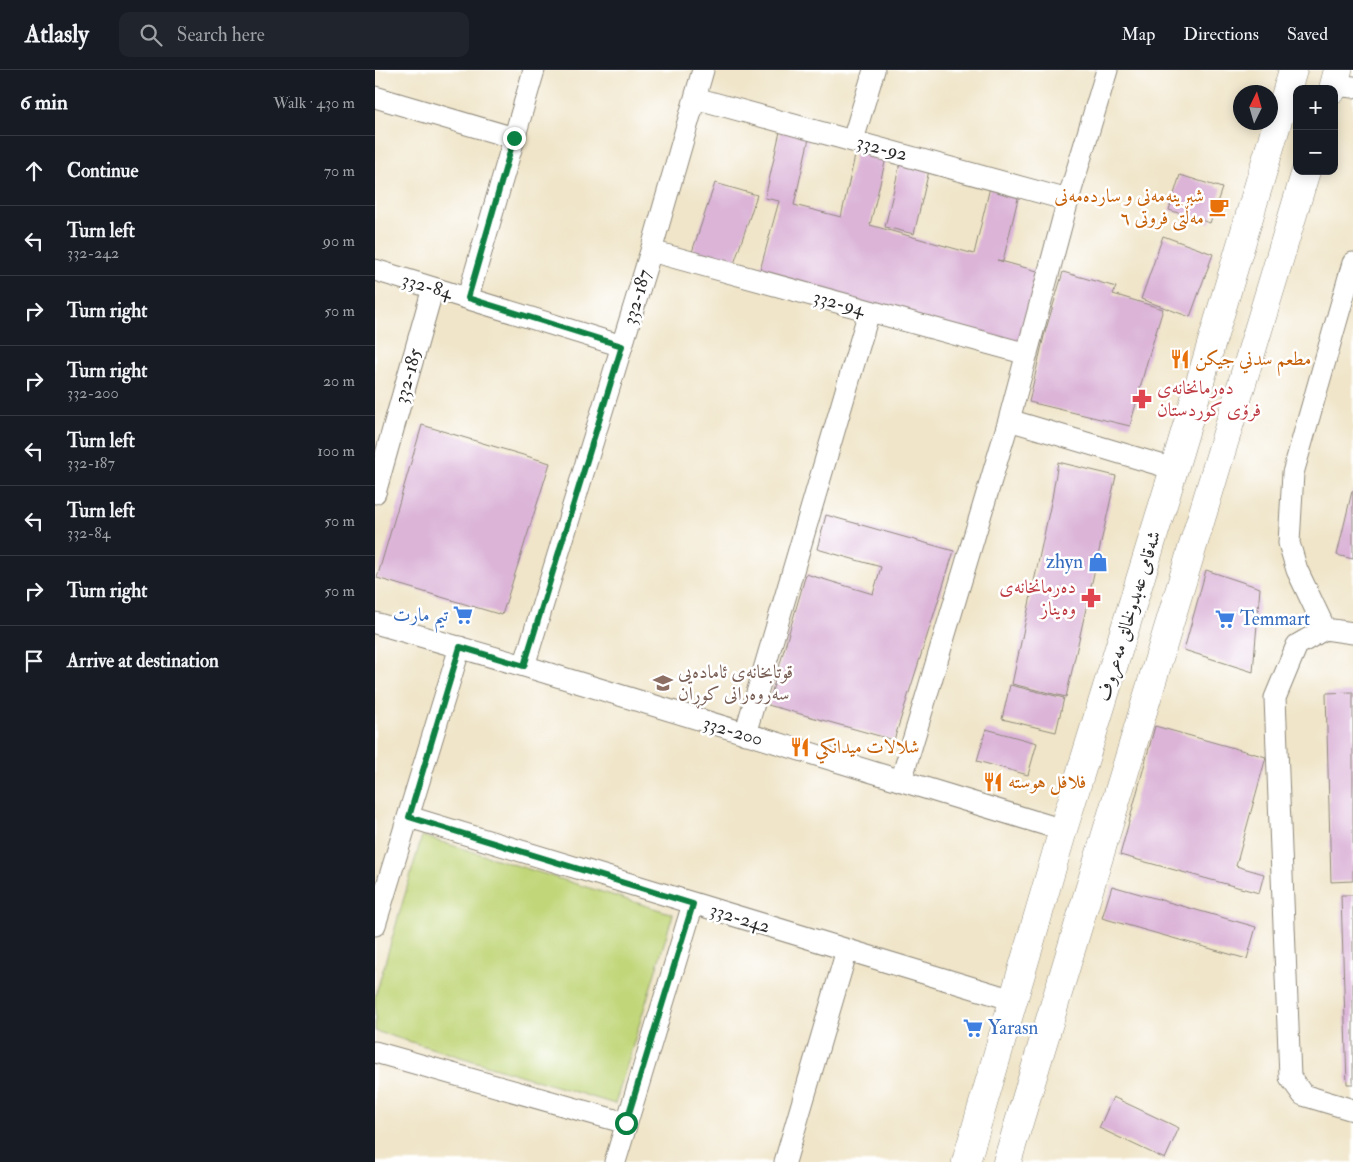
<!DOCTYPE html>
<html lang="en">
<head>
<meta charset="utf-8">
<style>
  body { margin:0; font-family:"IM FELL Double Pica",Amiri,serif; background:#20242c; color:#f1f3f6 }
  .controls { position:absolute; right:15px; top:15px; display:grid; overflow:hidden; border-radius:10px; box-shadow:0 2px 12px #0003 }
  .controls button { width:45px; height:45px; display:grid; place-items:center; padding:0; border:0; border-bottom:1px solid #363941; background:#171b24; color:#f1f3f6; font:25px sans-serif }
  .compass { position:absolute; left:858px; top:15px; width:45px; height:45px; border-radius:50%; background:#171b24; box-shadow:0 2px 12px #0003; rotate:5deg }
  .stop { position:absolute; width:15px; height:15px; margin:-11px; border:4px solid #0b8043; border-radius:50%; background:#fff }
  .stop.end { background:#0b8043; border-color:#fff; box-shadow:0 1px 5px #0008 }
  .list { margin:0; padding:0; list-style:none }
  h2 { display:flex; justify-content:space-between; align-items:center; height:65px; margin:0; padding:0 20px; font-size:21px }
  h2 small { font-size:16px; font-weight:400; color:#9ea1a6 }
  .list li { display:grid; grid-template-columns:32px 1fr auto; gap:15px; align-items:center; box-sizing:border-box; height:70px; padding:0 20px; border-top:1px solid #363941 }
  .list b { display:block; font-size:19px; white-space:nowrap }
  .list p { margin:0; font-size:16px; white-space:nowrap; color:#9ea1a6 }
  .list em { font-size:16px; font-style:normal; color:#9ea1a6 }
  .icon { flex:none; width:28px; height:28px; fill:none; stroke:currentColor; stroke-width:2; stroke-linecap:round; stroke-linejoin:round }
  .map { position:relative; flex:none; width:978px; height:1092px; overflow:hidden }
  header { display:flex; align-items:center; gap:30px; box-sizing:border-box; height:70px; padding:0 25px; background:#171b24; border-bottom:1px solid #363941 }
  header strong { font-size:24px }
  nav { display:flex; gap:28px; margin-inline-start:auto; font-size:18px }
  .search { width:350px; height:45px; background:#20242c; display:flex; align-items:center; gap:12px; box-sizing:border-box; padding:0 18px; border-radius:10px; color:#9ea1a6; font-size:19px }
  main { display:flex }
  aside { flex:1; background:#171b24 }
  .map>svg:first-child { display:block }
  .green { fill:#c1d679; stroke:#768052 }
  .building { fill:#dbb4d8 }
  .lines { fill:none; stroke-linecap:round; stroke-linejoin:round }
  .minor-casing { stroke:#8e887a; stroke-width:23 }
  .major-casing { stroke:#8e887a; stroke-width:29 }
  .minor { stroke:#fff; stroke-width:21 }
  .major { stroke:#fff; stroke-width:28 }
  .route { stroke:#0b8043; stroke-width:6 }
  .labels { text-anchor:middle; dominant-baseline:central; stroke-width:5; stroke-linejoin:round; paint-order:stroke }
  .street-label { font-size:19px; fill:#2b2b2b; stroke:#fff }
  .food-label { font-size:19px; fill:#c56008; stroke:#fff; text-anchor:start }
  .health-label { font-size:19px; fill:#be3a42; stroke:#fff; text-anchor:start }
  .shop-label { font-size:19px; fill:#366cbe; stroke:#fff; text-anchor:end }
  .education-label { font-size:19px; fill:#785e54; stroke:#fff; text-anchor:start }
</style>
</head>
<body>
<header>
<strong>Atlasly</strong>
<div class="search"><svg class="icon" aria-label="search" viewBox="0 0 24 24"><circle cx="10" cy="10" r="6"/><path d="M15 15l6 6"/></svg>Search here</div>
<nav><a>Map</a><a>Directions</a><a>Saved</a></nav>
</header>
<main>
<aside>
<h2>6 min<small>Walk · 430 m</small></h2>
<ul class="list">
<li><svg class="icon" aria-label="ahead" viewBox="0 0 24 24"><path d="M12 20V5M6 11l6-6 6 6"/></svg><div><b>Continue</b></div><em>70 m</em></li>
<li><svg class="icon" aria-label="left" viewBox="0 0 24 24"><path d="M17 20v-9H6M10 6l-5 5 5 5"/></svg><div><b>Turn left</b><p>332-242</p></div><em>90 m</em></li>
<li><svg class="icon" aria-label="right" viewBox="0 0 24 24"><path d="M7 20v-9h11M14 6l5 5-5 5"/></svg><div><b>Turn right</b></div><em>50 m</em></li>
<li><svg class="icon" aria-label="right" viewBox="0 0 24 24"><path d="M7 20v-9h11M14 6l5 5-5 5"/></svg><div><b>Turn right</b><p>332-200</p></div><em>20 m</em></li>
<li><svg class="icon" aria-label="left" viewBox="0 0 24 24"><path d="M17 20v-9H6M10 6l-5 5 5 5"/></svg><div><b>Turn left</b><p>332-187</p></div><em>100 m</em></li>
<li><svg class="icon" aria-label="left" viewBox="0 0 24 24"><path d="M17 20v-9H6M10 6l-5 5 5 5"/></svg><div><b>Turn left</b><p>332-84</p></div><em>50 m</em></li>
<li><svg class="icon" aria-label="right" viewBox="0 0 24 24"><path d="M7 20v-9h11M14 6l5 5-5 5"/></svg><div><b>Turn right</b></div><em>50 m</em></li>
<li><svg class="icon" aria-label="arrive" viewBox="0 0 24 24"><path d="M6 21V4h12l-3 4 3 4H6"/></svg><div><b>Arrive at destination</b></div></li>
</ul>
</aside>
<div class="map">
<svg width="978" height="1092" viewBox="0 0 978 1092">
  <rect width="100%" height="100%" fill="#fff"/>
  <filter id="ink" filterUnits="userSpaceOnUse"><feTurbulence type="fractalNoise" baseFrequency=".02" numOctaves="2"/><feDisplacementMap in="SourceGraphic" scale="10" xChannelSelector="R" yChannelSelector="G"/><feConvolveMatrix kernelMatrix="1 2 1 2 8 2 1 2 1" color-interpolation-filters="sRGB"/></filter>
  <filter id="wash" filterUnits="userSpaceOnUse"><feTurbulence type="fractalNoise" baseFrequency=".0096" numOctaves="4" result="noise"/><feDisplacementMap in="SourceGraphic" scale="20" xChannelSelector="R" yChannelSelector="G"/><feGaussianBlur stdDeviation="1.12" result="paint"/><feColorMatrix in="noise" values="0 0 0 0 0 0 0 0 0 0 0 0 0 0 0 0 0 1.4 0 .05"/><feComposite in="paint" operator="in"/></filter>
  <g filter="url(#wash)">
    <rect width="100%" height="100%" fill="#f0e5c9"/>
    <path class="green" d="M47,766l251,78 -58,190 -240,-73v-34z"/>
    <g id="blocks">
      <path class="building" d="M406,57l29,7 -16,71 47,12 16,-70 30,7 -17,71 104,29 17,-71 29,7 -17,71 -6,-1 44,12 -20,75 -262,-73 20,-73 -14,-3z
        M527,85l29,7 -17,72 -29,-7z
        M805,105l42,13 -12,35 -41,-13z
        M340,113l42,12 -24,72 -42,-12z
        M788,166l50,18 -23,63 -49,-18z
        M688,202l53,15 -3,7 50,15 -16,53 -17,64 -101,-24 15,-66z
        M47,355l128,38 -48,152 -125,-37z
        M683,392l58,14 -50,221 -54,-13 40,-186z
        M977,421h1v68l-16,-4z
        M451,445l128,36 -60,189 -126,-35 38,-131 67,20 8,-27 -64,-18z
        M831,500l54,18 -7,84 -69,-22z
        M635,615l54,13 -8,34 -54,-13z
        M978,622v189l-22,1 -5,-189z
        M780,656l111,31 -30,109 28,8 -5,19 -139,-38z
        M611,659l51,14 -9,32 -51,-14z
        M737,816l144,41 -9,32 -145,-41z
        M966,825h12v189h-6z
        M738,1027l66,31 -14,31 -66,-31z"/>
    </g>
  </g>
  <g filter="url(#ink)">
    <use href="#blocks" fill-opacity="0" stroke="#8e887a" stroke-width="1"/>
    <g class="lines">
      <defs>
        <path id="minor" d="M959,15l19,2
          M0,27l139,41
          M320,28l373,102
          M478,70l21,-70
          M276,181l376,103
          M0,200l247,76
          M93,227l66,-227
          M634,350l165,49
          M0,423l58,-205
          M0,553l149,43 539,164
          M950,559l-28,-59 -8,-27 4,-70 60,-210
          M978,563l-28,-4 -28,16 -22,53 15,379 13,18 50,15
          M149,596l127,-415 52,-181
          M370,664l124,-422
          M526,711l108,-361 59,-220 39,-130
          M34,747l604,183
          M0,855l85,-278
          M0,982l251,71
          M240,1092l78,-258
          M410,1092l62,-212"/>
        <path id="major" d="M958,19l5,-19
          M591,1092l97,-332 111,-361 119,-399
          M632,1092l299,-991"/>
      </defs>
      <use href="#minor" class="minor-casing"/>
      <use href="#major" class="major-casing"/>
      <use href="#minor" class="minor"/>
      <use href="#major" class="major"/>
    </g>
  </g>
  <g class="lines" filter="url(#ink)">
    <path class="route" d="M139,68l-46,160 154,48 -98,320 -64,-19 -51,170 284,87 -67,219"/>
  </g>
  <defs>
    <symbol id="cafe-bare" viewBox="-9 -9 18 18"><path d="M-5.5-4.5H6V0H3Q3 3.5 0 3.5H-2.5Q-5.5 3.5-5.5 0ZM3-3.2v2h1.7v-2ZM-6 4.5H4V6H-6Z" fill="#e8710a" stroke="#fff" stroke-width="2.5" paint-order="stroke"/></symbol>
    <symbol id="restaurant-bare" viewBox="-9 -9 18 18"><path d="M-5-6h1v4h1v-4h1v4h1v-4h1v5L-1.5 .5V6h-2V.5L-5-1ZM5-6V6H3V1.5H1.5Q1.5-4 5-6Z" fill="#e8710a" stroke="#fff" stroke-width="2.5" paint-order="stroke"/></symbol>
    <symbol id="pharmacy-bare" viewBox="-9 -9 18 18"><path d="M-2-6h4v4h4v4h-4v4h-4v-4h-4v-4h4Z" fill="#e0444e" stroke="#fff" stroke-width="2.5" paint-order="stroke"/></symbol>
    <symbol id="shop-bare" viewBox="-9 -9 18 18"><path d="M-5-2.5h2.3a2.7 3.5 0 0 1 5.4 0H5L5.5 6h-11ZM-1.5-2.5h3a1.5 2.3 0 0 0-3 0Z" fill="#3f7fe0" stroke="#fff" stroke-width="2.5" paint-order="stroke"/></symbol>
    <symbol id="supermarket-bare" viewBox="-9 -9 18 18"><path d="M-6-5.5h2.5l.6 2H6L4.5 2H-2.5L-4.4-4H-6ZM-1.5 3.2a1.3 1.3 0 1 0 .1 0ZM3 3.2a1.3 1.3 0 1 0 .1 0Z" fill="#3f7fe0" stroke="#fff" stroke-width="2.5" paint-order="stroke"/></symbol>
    <symbol id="school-bare" viewBox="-9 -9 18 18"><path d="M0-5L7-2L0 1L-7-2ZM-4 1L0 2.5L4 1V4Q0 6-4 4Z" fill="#8d6e63" stroke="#fff" stroke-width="2.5" paint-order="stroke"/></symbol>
  </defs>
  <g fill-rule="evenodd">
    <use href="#cafe-bare" x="830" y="123" width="28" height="28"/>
    <use href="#restaurant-bare" x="791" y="275" width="28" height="28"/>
    <use href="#pharmacy-bare" x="753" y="315" width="28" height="28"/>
    <use href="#shop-bare" x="709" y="478" width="28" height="28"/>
    <use href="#pharmacy-bare" x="702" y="514" width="28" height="28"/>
    <use href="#supermarket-bare" x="74" y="531" width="28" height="28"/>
    <use href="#supermarket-bare" x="836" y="535" width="28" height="28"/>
    <use href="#school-bare" x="274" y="599" width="28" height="28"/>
    <use href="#restaurant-bare" x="411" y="663" width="28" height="28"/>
    <use href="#restaurant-bare" x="604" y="698" width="28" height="28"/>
    <use href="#supermarket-bare" x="584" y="944" width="28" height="28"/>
  </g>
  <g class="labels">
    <g class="street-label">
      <text transform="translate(507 78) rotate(15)">332-92</text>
      <text transform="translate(52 216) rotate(16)">332-84</text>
      <text transform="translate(262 227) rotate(-73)">332-187</text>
      <text transform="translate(464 233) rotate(15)">332-94</text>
      <text transform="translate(33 306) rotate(-74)">332-185</text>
      <text transform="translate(754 546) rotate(-73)">شەقامی عەبدولخالق مەعروف</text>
      <text transform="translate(358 661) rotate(17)">332-200</text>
      <text transform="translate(365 848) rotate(17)">332-242</text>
    </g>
    <g class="food-label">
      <text x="829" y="126" text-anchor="end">شیرینەمەنی و ساردەمەنی<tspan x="829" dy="22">مەڵتی فروتی ٦</tspan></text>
      <text x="820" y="289">مطعم سدني جيكن</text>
      <text x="440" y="677">شلالات ميدانكي</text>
      <text x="633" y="712">فلافل هوسته</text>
    </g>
    <g class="health-label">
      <text x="782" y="318">دەرمانخانەی<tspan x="782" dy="22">فرۆی کوردستان</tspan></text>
      <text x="701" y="517" text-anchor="end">دەرمانخانەی<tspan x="701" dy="22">وەیناز</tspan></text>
    </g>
    <g class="shop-label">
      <text x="708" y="492">zhyn</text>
      <text x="73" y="545">تيم مارت</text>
      <text x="865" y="549" text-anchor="start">Temmart</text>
      <text x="613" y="958" text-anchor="start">Yarasn</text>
    </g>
    <g class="education-label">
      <text x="303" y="602">قوتابخانەی ئامادەیی<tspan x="303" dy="22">سەروەرانی کوڕان</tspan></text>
    </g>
  </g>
</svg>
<div class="controls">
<button>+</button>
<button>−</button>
</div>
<svg class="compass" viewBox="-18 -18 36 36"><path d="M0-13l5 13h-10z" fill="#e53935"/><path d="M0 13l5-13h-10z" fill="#9ea1a6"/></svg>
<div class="stop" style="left:251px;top:1053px"></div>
<div class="stop end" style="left:139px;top:68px"></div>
</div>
</main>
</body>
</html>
